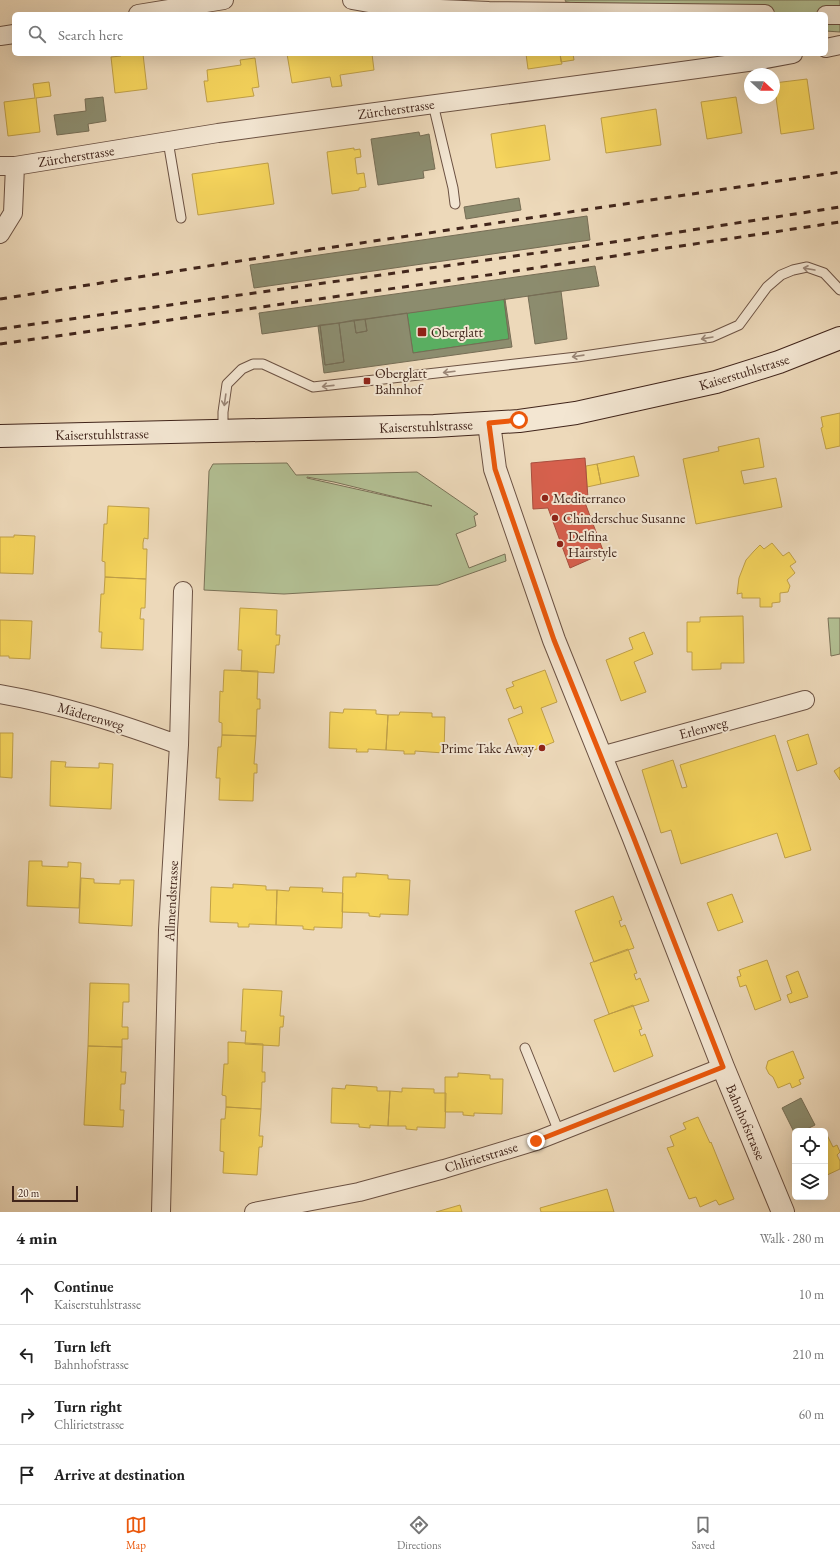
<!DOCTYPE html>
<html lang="en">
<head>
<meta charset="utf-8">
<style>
  body { margin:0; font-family:"EB Garamond",serif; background:#f2f2f2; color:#222 }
  .controls { position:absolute; right:12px; bottom:12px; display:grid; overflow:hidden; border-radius:6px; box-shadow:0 4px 16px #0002 }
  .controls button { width:36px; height:36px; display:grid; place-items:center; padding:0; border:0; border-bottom:1px solid #e0e0e0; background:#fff; color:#222; font:20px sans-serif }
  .compass { position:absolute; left:744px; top:68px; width:36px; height:36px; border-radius:50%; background:#fff; box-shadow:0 4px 16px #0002; rotate:111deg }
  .scale { position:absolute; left:12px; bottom:10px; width:66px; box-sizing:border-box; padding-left:4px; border:2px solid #41251b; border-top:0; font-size:11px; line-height:14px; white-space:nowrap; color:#41251b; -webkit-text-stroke:3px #f3e6d2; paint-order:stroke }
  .stop { position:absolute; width:12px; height:12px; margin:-9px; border:3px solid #ea580c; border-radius:50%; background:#fff }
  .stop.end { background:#ea580c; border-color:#fff; box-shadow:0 1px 4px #0008 }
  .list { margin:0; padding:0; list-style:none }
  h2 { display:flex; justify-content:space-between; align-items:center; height:52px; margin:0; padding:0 16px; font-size:17px }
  h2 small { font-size:13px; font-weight:400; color:#767676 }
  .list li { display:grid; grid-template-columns:26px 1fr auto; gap:12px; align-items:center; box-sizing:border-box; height:60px; padding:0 16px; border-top:1px solid #e0e0e0 }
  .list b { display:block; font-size:15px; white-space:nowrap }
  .list p { margin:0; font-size:13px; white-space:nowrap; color:#767676 }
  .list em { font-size:13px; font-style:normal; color:#767676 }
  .icon { flex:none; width:22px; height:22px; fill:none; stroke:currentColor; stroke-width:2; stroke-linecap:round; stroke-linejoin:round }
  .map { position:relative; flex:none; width:840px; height:1212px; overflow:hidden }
  .search { position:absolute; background:#fff; box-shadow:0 4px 16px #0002; left:12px; right:12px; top:12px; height:44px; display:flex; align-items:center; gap:10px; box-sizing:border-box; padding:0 14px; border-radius:6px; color:#767676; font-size:15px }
  .sheet { height:292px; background:#fff }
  nav { display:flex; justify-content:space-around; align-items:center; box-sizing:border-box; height:56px; border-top:1px solid #e0e0e0; background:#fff; font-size:11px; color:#767676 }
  nav a { display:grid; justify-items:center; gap:2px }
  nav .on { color:#ea580c }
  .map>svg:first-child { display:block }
  .green { fill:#b3c094; stroke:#7a7258; fill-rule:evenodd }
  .homes { fill:#f6d55c; stroke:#c0a048 }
  .shops { fill:#d6604d; stroke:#a94e3e }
  .public { fill:#5aae61; stroke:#52854c }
  .industry { fill:#8c8c6e; stroke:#766d55 }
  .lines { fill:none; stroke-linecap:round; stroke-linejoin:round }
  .service-casing { stroke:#6c5243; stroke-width:11 }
  .minor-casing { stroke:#6c5243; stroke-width:20 }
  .tertiary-casing { stroke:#6c5243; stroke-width:24 }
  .secondary-casing { stroke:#41251b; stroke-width:24 }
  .service { stroke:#f3e6d2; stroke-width:9 }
  .minor { stroke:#f3e6d2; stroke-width:18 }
  .tertiary { stroke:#f3e6d2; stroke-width:22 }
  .secondary { stroke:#f3e6d2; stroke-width:22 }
  .rail { stroke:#41251b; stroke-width:3; stroke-dasharray:7 7; stroke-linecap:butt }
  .oneway { stroke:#9a8676 }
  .route { stroke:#ea580c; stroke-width:5 }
  .poi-dot { fill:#8f2418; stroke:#f3e6d2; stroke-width:1.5 }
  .labels { text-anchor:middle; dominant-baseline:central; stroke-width:4; stroke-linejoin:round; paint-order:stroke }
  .street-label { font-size:14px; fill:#41251b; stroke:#f3e6d2 }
  .poi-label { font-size:14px; fill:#41251b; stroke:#f3e6d2; text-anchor:start }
</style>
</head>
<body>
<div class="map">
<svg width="840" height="1212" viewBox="0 0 840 1212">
  <rect width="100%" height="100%" fill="#edd9ba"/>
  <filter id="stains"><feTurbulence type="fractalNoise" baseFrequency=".005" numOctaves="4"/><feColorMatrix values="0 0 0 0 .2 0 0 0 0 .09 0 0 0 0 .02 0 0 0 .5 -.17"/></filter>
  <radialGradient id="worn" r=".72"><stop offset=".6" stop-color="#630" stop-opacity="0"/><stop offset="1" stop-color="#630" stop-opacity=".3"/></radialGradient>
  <path class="green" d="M565,0h275v32l-14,-1v-17h-152l-108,-12z
    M287,463l9,12 121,-3 61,42 -4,2 2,10 -20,8 13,34 36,-14 1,7 -68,24 -154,9 -80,-4 5,-119 4,-7zM307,477l27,5 98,24 -125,-28z
    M828,618h12v36l-9,2z"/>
  <path class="homes" d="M123,54l9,1 11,-1 4,35 -32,4 -4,-36 10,-1z
    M287,54h85l2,16 -34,5 2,11 -10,1 -2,-10 -38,6z
    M526,54h34l2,10 -34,5z
    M560,54h13l1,6 -13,2z
    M255,58l4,29 -7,1 2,8 -47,6 -3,-21h4l-1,-11 34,-5 -1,-5z
    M807,79l7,50 -33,5 -7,-51z
    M49,82l2,14 -15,2 4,34 -32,4 -4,-34 31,-4 -2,-14z
    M736,97l6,36 -35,6 -6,-37z
    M656,109l5,36 -55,8 -5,-35z
    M545,125l5,35 -54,8 -5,-34z
    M354,148v2l6,-1 1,8 -6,1 2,16 7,-1 2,14 -7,1v2l-27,4 -5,-42z
    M268,163l6,41 -76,11 -6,-41z
    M840,413v33l-14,3 -5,-21 2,-1 -2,-10z
    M759,438l5,29 -23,4 3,13 32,-6 6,29 -86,17 -13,-65 36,-8 -1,-4z
    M634,456l5,20 -38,8 -4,-20z
    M597,464l4,20 -14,3 -1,-21z
    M108,506l41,2 -1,31 -4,-1 -1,5v6h4l-1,30 -41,-2v-15l-3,-1 2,-37h3z
    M14,535l21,1 -2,38 -33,-1v-36h14z
    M772,543l11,13 6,-4 7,10 -6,4 5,7 -8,7 3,6 -2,6 -8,1v9l-8,1v4h-12v-9h-18v-5l-5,1 2,-16 7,-18 8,-9 6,-6 4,4z
    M105,577l41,2 -1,29h-4l-1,11h4l-1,31 -42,-2 1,-16h-3l2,-38h3z
    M240,608l37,2 -1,25h4l-1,10h-3l-2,28 -33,-2 1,-21h-4z
    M743,616l1,47h-23v6l-29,1v-18h-5v-30h13v-5z
    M0,620l32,1 -2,38 -21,-1v-2h-9z
    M644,632l9,22 -19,8 12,30 -25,9 -15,-41 27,-11 -4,-11z
    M224,670l34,1 -1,28h3v10h-3l-1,27 -34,-1v-12l-3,-1 1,-31 3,1z
    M545,670l12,32 -16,6 13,34 -32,13 -14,-36 15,-6 -2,-7 -7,3 -8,-20 8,-3 -2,-4z
    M344,709l32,1v4l12,1 -2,35 -18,-1v3h-12l1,-3 -28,-1 1,-36 13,1z
    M400,712l32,1v4h13l-1,36 -29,-2v3h-11v-3l-18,-1 2,-35h11z
    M0,733h13l-1,45 -12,-1z
    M808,734l9,30 -20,7 -10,-30z
    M222,735l34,1 -2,28h3v9h-3l-1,28 -34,-1 1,-22h-4l2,-31h3z
    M775,735l36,115 -26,8 -8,-25 -96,31 -10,-34 -10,3 -19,-63 31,-10 9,28 5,-1 -7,-22z
    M51,761l15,1 -1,5 34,1v-5l14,1 -2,45 -61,-3z
    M840,767v13l-6,-9z
    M29,861h13v5l26,1v-5l13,1 -2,45 -52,-2z
    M356,873l32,2v4l22,1 -2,35 -28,-1v3l-11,-1v-3l-27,-1 1,-35h13z
    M81,878l13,1v4l26,1v-4h14l-2,46 -53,-3z
    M233,884l33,2v4h11l-1,35 -27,-1v3h-11v-4l-28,-1 1,-35 22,1z
    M290,887l33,1 -1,4 21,1 -1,35 -28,-1v3l-11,-1v-3l-27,-1 1,-35 12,1z
    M732,894l11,28 -25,9 -11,-28z
    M613,896l9,24 -3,1 2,6 4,-2 9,23 -40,14 -19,-51z
    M628,949l9,24 -3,1 2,6 4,-2 9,23 -40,13 -19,-51z
    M767,960l14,40 -26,10 -9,-25 -6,2 -3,-10 4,-1 -2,-6z
    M798,971l10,26 -18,6 -3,-8 5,-2 -6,-17z
    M90,983l39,1v18h-6l-1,25h6v12h-6v8l-34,-1z
    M243,989l39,2 -2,25h4l-1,11h-3l-1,19 -34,-2 1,-13h-5z
    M633,1005l9,24 -3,1 2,6 4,-2 8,22 -39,16 -20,-52z
    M228,1042l35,2 -1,28h3v10h-3l-1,27 -35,-2v-11l-4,-1 2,-31h4z
    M88,1046l34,1 -1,25h5l-1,12h-4l-1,26h4l-1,17 -39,-2z
    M793,1051l11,27 -5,2 2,4 -9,4 -2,-5 -12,5 -5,-11 -4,-3 -3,-6 2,-7z
    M458,1073l32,2v4h13l-1,35 -28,-1v3l-11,-1v-3h-18v-35h13z
    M346,1085l31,2v4h13l-2,35 -18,-1v3l-11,-1v-3l-28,-1 1,-35 13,1z
    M402,1088l32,1v4h12l-1,35 -28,-1v3l-11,-1v-3h-18l2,-35 12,1z
    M226,1107l35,2 -2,27h4l-1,11h-3l-2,28 -34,-2 1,-21 -4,-1 1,-32h4z
    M698,1117l12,26 1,-1 23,57 -15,6 -3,-5 -16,7 -4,-10 -7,2 -22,-51 7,-2 -4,-10 16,-7 -3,-6z
    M827,1135l6,12 4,-2 3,7 -3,3 3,6v8l-15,7v-40z
    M607,1189l7,23h-73l-1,-4z
    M460,1205l2,7h-26z"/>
  <path class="shops" d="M585,458l3,40 -4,2 20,53 -34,15 -22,-60 -15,1 -2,-46z"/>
  <path class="public" d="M504,299l5,40 -96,14 -6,-40z"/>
  <path class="industry" d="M103,97l3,24 -18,3 1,7 -32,4 -3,-20 32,-4 -1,-12z
    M419,132l1,4 9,-2 6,35 -12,2 1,7 -46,7 -7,-46z
    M519,198l2,12 -55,9 -2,-12z
    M587,216l3,24 -336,48 -4,-23z
    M595,266l4,20 -337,48 -3,-21z
    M561,291l6,48 -32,5 -7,-48z
    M504,299h1l7,48 -188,26 -6,-47 2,-1 5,40 19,-3 -5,-39 15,-3 2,13 11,-2 -2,-12 42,-6 6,40 96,-14z
    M365,319l2,12 -11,2 -2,-13z
    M339,323l5,39 -19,3 -5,-40z
    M801,1098l14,27 -12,6h-8v3l-13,-26z"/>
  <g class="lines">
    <defs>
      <path id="service" d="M433,104l20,84 2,16
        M168,141l13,77
        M223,431v-19l4,-28 15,-15 11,-5h10l50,23 264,-30 135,-20 27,-12 28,-38 14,-12 12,-5 14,-3 17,6 16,17
        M525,1048l34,84"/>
      <path id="minor" d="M352,0l39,7 98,4 276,3
        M138,14l86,-14
        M826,15h14
        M0,36l14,-2
        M826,48l14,-3
        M0,166h15l203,-33 457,-61 80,-11 38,-7
        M0,234l13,-21 2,-47
        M0,694c63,11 119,29 179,51
        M601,756l204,-56
        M161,1212l7,-282 11,-185 4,-154
        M254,1212l105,-20 85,-23 92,-28 187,-74"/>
      <path id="tertiary" d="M489,423l6,46 59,171 79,196 90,231 60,145"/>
      <path id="secondary" d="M0,436l434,-10 85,-5 57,-8 140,-31 63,-20 61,-24"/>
    </defs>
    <use href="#service" class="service-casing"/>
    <use href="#minor" class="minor-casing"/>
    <use href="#tertiary" class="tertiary-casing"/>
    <use href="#secondary" class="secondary-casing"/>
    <use href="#service" class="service"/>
    <use href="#minor" class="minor"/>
    <use href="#tertiary" class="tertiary"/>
    <use href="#secondary" class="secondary"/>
    <path class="rail" d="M0,299l246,-39 594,-88
      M0,329l621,-88 219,-34
      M0,344l495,-70 345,-52"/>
  </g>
  <defs><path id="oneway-shaft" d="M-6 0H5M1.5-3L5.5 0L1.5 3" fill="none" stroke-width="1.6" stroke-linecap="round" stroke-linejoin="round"/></defs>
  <g class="oneway">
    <use href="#oneway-shaft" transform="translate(809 269) rotate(-170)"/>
    <use href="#oneway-shaft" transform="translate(707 338) rotate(170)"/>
    <use href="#oneway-shaft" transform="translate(578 356) rotate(172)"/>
    <use href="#oneway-shaft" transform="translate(449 372) rotate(173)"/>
    <use href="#oneway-shaft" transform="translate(328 386) rotate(174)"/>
    <use href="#oneway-shaft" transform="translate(225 400) rotate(98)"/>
  </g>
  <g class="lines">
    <path class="route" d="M519,420l-30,3 6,46 59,171 79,196 90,231 -187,74"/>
  </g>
  <g class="poi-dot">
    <rect x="417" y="327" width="10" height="10" rx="2"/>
    <rect x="363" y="377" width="8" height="8" rx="2"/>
    <circle cx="545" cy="498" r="4"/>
    <circle cx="555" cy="518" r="4"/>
    <circle cx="560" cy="544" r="4"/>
    <circle cx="542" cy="748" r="4"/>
  </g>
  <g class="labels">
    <g class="street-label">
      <text transform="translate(396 109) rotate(-8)">Zürcherstrasse</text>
      <text transform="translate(76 156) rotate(-9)">Zürcherstrasse</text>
      <text transform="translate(744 372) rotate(-17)">Kaiserstuhlstrasse</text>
      <text transform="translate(426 426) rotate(-2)">Kaiserstuhlstrasse</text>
      <text transform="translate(102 434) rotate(-1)">Kaiserstuhlstrasse</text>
      <text transform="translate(91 716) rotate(16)">Mäderenweg</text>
      <text transform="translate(703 728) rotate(-15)">Erlenweg</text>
      <text transform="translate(171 901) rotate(-87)">Allmendstrasse</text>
      <text transform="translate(746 1122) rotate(67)">Bahnhofstrasse</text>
      <text transform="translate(481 1157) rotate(-17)">Chlirietstrasse</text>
    </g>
    <g class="poi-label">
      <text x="431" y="332">Oberglatt</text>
      <text x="375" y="373">Oberglatt<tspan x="375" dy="16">Bahnhof</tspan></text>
      <text x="553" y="498">Mediterraneo</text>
      <text x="563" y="518">Chinderschue Susanne</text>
      <text x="568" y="536">Delfina<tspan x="568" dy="16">Hairstyle</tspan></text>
      <text x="534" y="748" text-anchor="end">Prime Take Away</text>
    </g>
  </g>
  <rect width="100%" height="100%" filter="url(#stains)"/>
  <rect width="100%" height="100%" fill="url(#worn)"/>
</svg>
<div class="controls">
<button><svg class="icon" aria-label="locate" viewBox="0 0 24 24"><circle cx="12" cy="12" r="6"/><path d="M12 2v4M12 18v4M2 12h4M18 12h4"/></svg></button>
<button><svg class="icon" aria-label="layers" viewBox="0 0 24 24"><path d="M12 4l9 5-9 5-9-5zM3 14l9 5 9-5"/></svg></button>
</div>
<svg class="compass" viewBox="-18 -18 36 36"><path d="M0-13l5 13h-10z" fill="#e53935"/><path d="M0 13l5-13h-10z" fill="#767676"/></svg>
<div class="scale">20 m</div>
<div class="stop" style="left:519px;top:420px"></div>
<div class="stop end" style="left:536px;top:1141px"></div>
<div class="search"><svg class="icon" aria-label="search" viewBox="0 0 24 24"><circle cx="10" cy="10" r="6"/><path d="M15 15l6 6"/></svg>Search here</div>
</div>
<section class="sheet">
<h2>4 min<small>Walk · 280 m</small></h2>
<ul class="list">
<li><svg class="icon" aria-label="ahead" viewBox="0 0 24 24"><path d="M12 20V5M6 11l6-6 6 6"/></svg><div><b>Continue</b><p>Kaiserstuhlstrasse</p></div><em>10 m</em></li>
<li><svg class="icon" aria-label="left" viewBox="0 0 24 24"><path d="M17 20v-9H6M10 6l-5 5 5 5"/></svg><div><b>Turn left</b><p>Bahnhofstrasse</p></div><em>210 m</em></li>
<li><svg class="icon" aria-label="right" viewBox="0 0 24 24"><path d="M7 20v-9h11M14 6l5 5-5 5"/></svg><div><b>Turn right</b><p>Chlirietstrasse</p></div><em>60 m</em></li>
<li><svg class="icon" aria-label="arrive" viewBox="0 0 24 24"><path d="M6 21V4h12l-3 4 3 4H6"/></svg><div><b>Arrive at destination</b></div></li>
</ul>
</section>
<nav>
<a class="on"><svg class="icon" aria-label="map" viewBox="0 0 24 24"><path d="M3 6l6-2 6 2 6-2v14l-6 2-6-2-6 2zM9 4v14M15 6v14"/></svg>Map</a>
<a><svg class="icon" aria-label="directions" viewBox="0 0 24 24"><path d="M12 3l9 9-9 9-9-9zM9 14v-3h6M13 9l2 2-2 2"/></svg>Directions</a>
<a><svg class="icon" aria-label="saved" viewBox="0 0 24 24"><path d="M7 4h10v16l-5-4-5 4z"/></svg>Saved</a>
</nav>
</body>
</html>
